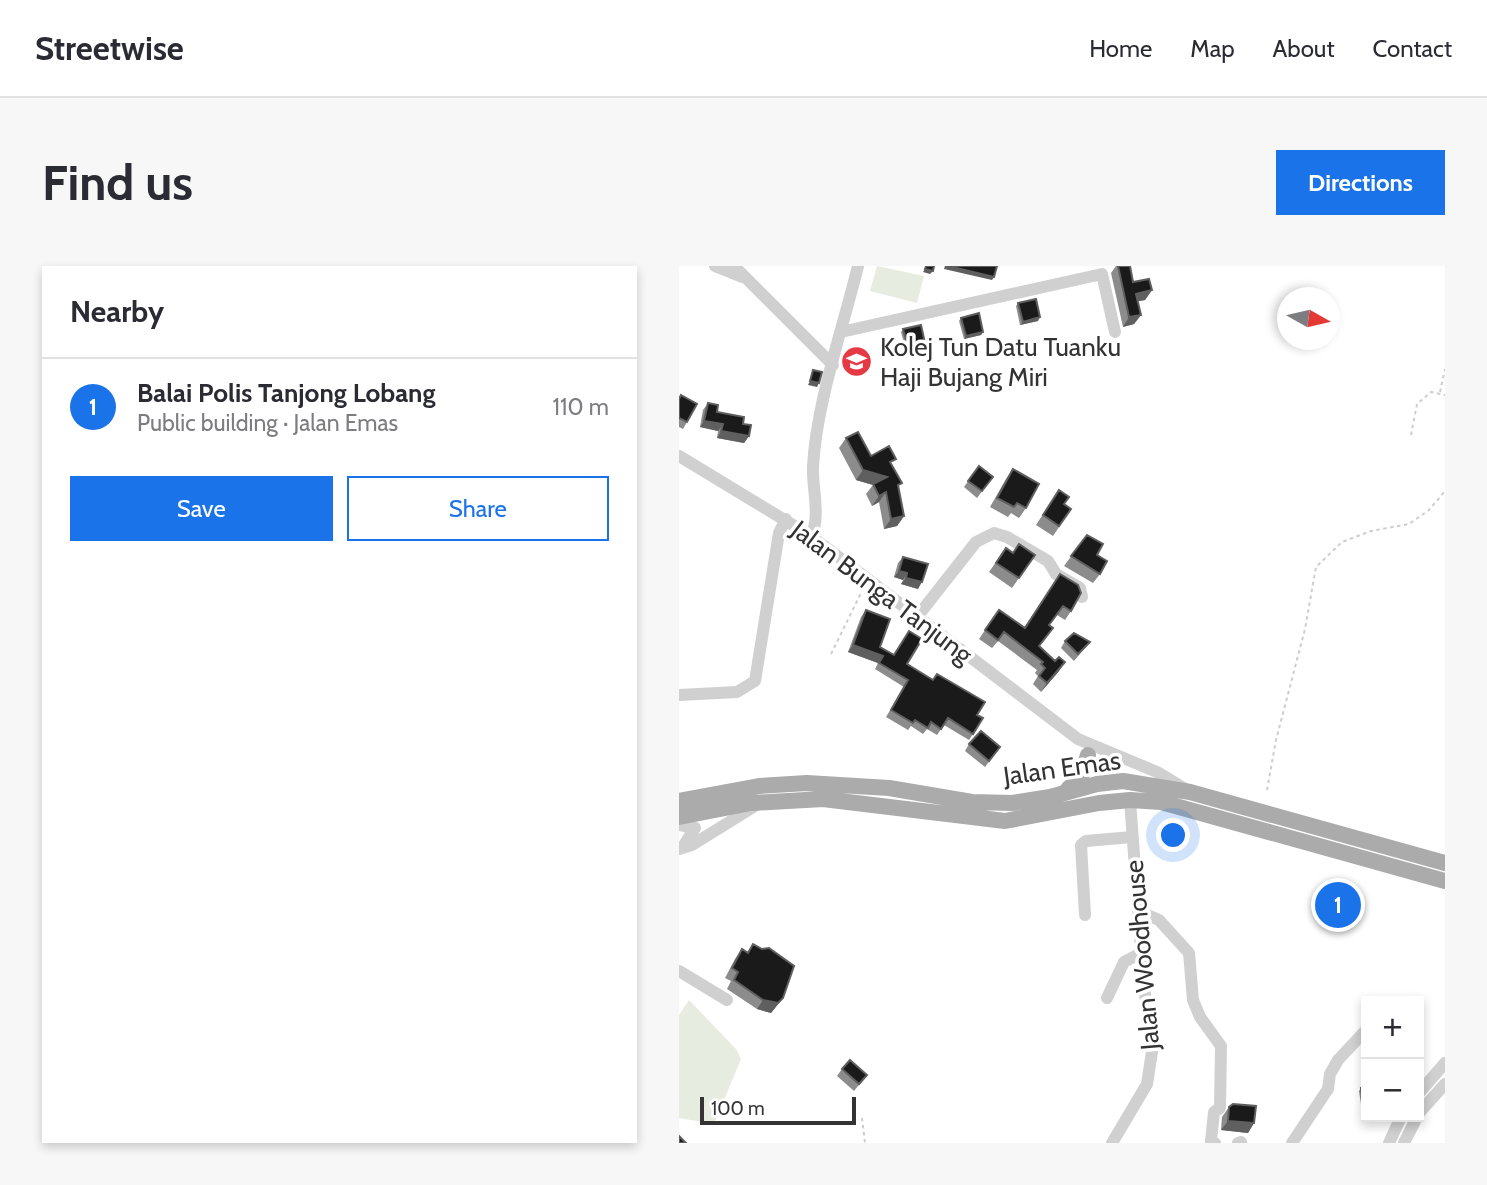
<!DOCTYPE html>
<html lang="en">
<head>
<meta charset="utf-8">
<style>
  body { margin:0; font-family:Cabin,sans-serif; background:#f7f7f7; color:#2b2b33 }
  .controls { position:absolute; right:21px; bottom:21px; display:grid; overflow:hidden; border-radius:0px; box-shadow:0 4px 10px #0003 }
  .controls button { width:63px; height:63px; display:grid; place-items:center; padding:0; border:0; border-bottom:2px solid #e1e1e2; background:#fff; color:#2b2b33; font:35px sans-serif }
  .compass { position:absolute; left:598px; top:21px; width:63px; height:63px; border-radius:50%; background:#fff; box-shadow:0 4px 10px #0003; rotate:98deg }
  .scale { position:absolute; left:21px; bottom:18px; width:156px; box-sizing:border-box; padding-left:7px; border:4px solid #333; border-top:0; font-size:19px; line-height:24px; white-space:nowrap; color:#333; -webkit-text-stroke:5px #fff; paint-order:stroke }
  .you { position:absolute; left:495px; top:570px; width:24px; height:24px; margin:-18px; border:5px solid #fff; border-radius:50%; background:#1a73e8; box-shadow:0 0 0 10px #1a73e833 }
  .badge { display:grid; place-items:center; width:46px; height:46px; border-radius:50%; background:#1a73e8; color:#fff; font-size:23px; font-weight:700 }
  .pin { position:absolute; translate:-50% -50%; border:4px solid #fff; box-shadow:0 2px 7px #0006 }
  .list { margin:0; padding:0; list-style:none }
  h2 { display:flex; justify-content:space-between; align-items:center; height:91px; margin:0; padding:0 28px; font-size:30px }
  h2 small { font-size:23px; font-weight:400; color:#7c7c81 }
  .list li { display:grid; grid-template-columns:46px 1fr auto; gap:21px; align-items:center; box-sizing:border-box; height:98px; padding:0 28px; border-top:2px solid #e1e1e2 }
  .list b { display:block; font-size:26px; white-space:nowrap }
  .list p { margin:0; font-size:23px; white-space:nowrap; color:#7c7c81 }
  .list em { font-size:23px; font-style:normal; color:#7c7c81 }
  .actions { display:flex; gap:14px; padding:21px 28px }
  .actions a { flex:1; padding:16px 0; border:2px solid #1a73e8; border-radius:0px; text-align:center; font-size:24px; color:#1a73e8 }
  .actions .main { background:#1a73e8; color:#fff }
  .map { position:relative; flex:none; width:766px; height:877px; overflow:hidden; border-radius:0px }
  header { display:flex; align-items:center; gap:42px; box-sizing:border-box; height:98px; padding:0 35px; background:#fff; border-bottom:2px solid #e1e1e2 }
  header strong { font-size:33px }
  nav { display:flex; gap:38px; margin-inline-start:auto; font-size:24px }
  .intro { display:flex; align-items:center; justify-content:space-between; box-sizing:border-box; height:168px; padding:0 42px }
  h1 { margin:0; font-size:49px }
  .button { padding:18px 32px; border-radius:0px; background:#1a73e8; color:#fff; font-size:24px; font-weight:700 }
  main { display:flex; gap:42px; padding:0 42px }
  aside { flex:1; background:#fff; border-radius:0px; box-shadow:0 4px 10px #0003 }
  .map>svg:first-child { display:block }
  .green { fill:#e6ecdf }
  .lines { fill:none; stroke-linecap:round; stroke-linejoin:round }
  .path { stroke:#cdcdcd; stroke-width:2; stroke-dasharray:3.5 3.5; stroke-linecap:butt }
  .minor { stroke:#d0d0d0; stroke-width:12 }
  .major { stroke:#ababab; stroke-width:16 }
  .wall { fill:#8c8c8c }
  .shaded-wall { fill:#5f5f5f }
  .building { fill:#1a1a1a; stroke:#5f5f5f; stroke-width:2 }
  .labels { text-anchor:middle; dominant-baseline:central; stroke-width:7; stroke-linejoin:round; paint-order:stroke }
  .poi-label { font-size:26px; fill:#333; stroke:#fff; text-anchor:start }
  .street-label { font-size:26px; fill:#333; stroke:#fff }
</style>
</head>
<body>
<header>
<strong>Streetwise</strong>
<nav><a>Home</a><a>Map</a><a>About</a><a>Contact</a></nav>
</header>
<div class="intro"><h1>Find us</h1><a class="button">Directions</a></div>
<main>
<aside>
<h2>Nearby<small></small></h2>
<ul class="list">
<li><span class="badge">1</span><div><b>Balai Polis Tanjong Lobang</b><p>Public building · Jalan Emas</p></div><em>110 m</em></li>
</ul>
<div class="actions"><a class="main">Save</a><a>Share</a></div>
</aside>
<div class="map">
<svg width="766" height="877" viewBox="0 0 766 877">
  <rect width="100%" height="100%" fill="#fff"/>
  <path class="green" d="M198,0l47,10 -7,27 -47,-12z
    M10,734l47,49 5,10 -27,65 -35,-6v-103z"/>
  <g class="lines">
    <path class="path" d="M761,126l5,-23
      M732,169l6,-31 14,-12 14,3
      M152,388l31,-63
      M588,524l9,-50 29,-111 11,-62 26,-25 29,-11 38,-7 20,-14 16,-19
      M183,852l3,25"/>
    <path class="minor" d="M36,0l27,11
      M55,0l99,99
      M162,66l261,-58 13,58
      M0,190l132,80 267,203 79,33 28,17
      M132,270c10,-19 1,-48 2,-69 3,-63 30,-139 45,-201
      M238,351l59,-75 18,-9 13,4 41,24 8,13 24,14 2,9
      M0,429l58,-3 18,-11 24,-148 7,-14
      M0,559l16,3 -11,17
      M0,583l13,-4 63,-39
      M459,645l21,9 30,33 4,47 7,17 21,29 -1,62 -6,4 -3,29 4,2
      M406,649l-4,-70 5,-4 46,-4
      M0,705l48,29
      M428,732l17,-36 17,-9
      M740,827l26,-30
      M740,847l26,-29
      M433,877l35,-59 5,-32 -9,-75 -13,-177
      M559,877l3,-1
      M613,877l36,-54 2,-15 8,-14 28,-30
      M710,877l12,-26
      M725,877l13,-26"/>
    <path class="major" d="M389,523l13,-12 7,-22
      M0,535l80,-15 48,-3 82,5 83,14 40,1 38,-6 47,-13 26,-3 67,11 255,71
      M0,551l72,-14 72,-4 182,22 94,-18 31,-3 31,2 284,79"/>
  </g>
  <path class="wall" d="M437,0h14l3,16 19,8 -7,10 -7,1 3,14 -7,9 -11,3 -12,-54z
    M339,37l20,18 -18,4 -4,-19z
    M282,52l22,14 -2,3 -17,4 -5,-18z
    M224,63l22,14 -2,3 -17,5 -5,-19z
    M0,132l8,24 -4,7 -4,-2z
    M29,137l9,9 26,12 6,12 -5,7 -27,-5 1,-7 -18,-4 3,-17z
    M167,172l25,18 21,9 7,23 5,28 -7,10 -13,3 -5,-27 -7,4 -6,-12 7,-9 -17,-5 -17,-32z
    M300,200l14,11 -16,21 -13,-11z
    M334,203l13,39 -7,10 -8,-5 -3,4 -18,-10 16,-28z
    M380,224l5,14 7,5 -18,27 -17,-11z
    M408,269l10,20 3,19 -7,9 -29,-17z
    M327,282l7,4 22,3 -23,33 -23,-16z
    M224,291l15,32 -17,-5 2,-4 -9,-3 4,-14z
    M381,308l11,37 -6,9 -8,-5 -8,10 -10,22 20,24 -18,21 -8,-8 5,-8 -3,-3 2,-3 -39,-29 -6,7 -13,-9 20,-29 25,18z
    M187,344l14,37 14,8 15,-24 -2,33 70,51 -4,19 -4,6 -25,-15 -7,10 -10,-6 -4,5 -12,-8 -3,4 -22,-13 18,-30 -29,-18 3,-6 -30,-11 13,-35z
    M386,375l25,1 -16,19 -13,-13z
    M290,478l31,3 -15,20 -20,-16z
    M651,624l16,35 -2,4 -23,-8 4,-13 -2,-1 5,-14z
    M74,678l30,54 -12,15 -14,-4 -30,-20 4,-8 -6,-3 10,-19 7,-10 6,3z
    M163,803l25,6 -13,16 -17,-15z
    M682,822l5,28 -3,1 -4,-26z
    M550,841l25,16 -6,10 -27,-3 1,-13z"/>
  <path class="shaded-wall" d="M266,0h3l46,11 -2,3 -48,-11z
    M246,3l8,2 -3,3 -7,-2z
    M473,24l-7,10 -16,3 7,-9z
    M462,49l-7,9 -11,3 6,-10z
    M361,51l-2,4 -18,4 3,-3z
    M304,66l-2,3 -17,4 2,-3z
    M246,77l-2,3 -17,5 2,-4z
    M131,115l9,2 -2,4 -9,-2z
    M25,155l19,3 -5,7 -18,-4z
    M42,165l28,5 -5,7 -27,-5z
    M184,204l24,7 -7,10 -24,-7z
    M207,226l-7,10 -7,4 7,-10z
    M225,250l-7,10 -13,3 7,-10z
    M220,305l8,2 -4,7 -9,-3z
    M227,312l16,4 -4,7 -17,-5z
    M174,379l30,11 -5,7 -30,-11z
    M386,396l-6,9 -18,21 6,-9z
    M644,652l23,7 -2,4 -23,-8z
    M104,732l-12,15 -14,-4 6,-9z
    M549,855l26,2 -6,10 -27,-3z"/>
  <path class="building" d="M247,0h8l-1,5 -8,-2z
    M269,0h49l-3,11z
    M439,0h12l3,16 16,-3 3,11 -16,4 5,21 -12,2z
    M357,33l4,18 -17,5 -5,-19z
    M300,47l4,19 -17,4 -5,-18z
    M242,59l4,18 -17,4 -5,-18z
    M134,104l9,2 -3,11 -9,-2z
    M2,129l16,9 -10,18 -8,-4v-19z
    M29,137l10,2 -1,7 27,5 -1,7 8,1 -2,11 -28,-5 2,-7 -19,-3z
    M179,166l13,24 18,-10 7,13 -6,3 12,21 -4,2 6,31 -13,3 -5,-27 -7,4 -6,-12 14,-7 -24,-7 -17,-32z
    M300,200l14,11 -11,14 -14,-10z
    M334,203l26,15 -13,24 -9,-5 -3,4 -17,-9z
    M380,224l10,7 -5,7 7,5 -12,17 -16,-11z
    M408,269l16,9 -6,11 10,6 -7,13 -29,-18z
    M340,278l16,11 -16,23 -23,-15 10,-15 7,5z
    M224,291l25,7 -6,18 -16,-4 1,-5 -8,-2z
    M381,308l18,11 3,8 -10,18 -8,-5 -14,19 4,3 -14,18 16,15 4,-4 6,5 -18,21 -8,-7 6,-8 -4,-4 2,-2 -39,-30 -6,8 -13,-10 14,-20 26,18z
    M187,344l24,9 -10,28 14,8 15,-24 13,8 -15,25 26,16 4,-6 48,28 -8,13 6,3 -10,16 -25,-16 -7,11 -10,-7 -3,6 -13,-8 -2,3 -22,-13 17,-30 -29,-17 4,-7 -30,-11z
    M395,367l16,9 -12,12 -13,-13z
    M302,465l19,16 -11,14 -20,-17z
    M651,624l26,9 -10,26 -23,-7 5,-13 -3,-1z
    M74,678l9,5 7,-1 25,18 -11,32 -5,5 -15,-3 -29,-20 4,-8 -6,-4 10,-19 6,4z
    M171,794l17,15 -8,9 -17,-15z
    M687,821v26h-1l-4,-25z
    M554,838l23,2 -2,17 -26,-2 1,-14z
    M0,870l7,7h-7z"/>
  <defs>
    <symbol id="school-disc" viewBox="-11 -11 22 22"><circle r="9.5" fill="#e63946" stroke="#fff"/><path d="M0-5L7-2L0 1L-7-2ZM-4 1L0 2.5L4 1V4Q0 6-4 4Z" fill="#fff"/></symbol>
  </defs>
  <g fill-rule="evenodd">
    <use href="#school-disc" x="160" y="78" width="35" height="35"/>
  </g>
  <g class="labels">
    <g class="poi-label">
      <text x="201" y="81">Kolej Tun Datu Tuanku<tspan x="201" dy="30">Haji Bujang Miri</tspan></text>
    </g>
    <g class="street-label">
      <text transform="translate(203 326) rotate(37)">Jalan Bunga Tanjung</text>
      <text transform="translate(383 502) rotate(-8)">Jalan Emas</text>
      <text transform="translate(463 689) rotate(-95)">Jalan Woodhouse</text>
    </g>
  </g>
</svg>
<div class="controls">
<button>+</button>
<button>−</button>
</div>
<svg class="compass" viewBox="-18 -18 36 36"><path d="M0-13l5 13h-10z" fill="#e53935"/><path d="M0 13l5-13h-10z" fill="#7c7c81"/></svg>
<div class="scale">100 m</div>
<div class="you"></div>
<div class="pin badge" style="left:659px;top:639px">1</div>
</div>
</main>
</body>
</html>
